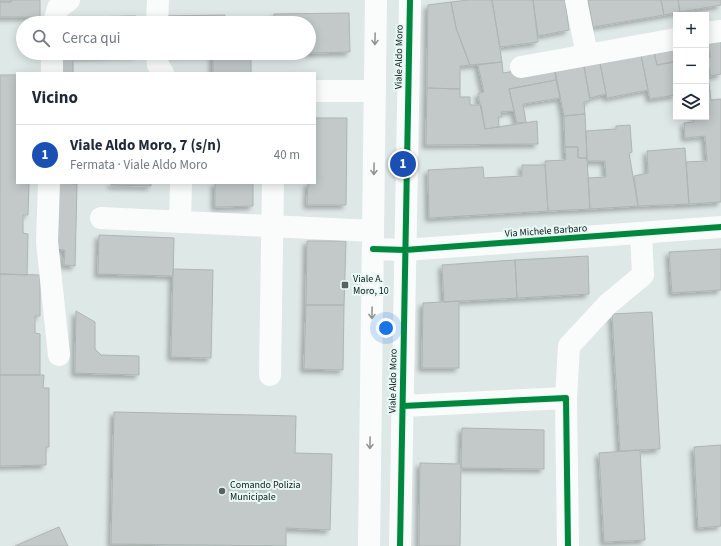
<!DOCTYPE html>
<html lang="it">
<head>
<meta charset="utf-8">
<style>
  body { margin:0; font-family:"Source Sans 3",sans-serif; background:#f2f2f3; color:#1f2937 }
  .controls { position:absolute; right:12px; top:12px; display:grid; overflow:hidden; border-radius:0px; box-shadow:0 2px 10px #0003 }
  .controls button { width:36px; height:36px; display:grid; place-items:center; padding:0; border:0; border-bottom:1px solid #e0e1e3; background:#fff; color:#1f2937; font:20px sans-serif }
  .you { position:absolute; left:386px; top:328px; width:14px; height:14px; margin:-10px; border:3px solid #fff; border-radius:50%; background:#1a73e8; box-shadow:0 0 0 6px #1a73e833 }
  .badge { display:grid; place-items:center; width:26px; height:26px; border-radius:50%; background:#59615f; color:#fff; font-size:13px; font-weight:700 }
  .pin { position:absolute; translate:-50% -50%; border:2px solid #fff; box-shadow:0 1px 4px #0006 }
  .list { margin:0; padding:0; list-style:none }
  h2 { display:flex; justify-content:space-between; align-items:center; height:52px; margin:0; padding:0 16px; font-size:17px }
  h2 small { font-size:13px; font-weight:400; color:#747a83 }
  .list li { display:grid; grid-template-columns:26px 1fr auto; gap:12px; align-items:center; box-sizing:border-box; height:60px; padding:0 16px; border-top:1px solid #e0e1e3 }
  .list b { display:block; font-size:15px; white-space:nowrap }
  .list p { margin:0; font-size:13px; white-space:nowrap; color:#747a83 }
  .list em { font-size:13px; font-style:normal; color:#747a83 }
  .icon { flex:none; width:22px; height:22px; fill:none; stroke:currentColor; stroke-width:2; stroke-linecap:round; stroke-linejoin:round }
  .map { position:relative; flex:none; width:721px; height:546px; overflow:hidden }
  .search { position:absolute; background:#fff; box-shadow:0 2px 10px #0003; left:16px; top:16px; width:300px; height:44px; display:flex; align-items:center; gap:10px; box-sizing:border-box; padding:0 14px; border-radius:22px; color:#747a83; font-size:15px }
  .panel { position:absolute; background:#fff; box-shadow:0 2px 10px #0003; left:16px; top:72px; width:300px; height:112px; border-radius:0px }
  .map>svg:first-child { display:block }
  .building { fill:#c2c9c8; stroke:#aeb5b4; filter:url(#shadow) }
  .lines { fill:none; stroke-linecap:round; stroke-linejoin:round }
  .minor { stroke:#fafcfb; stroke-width:22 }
  .cycleway-casing { stroke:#e7f9f6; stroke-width:8 }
  .cycleway { stroke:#00873e; stroke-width:6 }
  .oneway { stroke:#919594 }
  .poi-dot { fill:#59615f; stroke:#e7f9f6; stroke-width:1.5 }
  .labels { text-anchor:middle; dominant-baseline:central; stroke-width:4; stroke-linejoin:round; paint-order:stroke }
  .street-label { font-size:10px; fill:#111817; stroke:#e7f9f6 }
  .poi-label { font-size:10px; fill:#111817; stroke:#e7f9f6; text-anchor:start }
</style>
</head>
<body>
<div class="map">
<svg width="721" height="546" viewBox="0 0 721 546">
  <defs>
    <filter id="shadow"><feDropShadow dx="-3.5" dy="3.5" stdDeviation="2" flood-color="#0004"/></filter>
  </defs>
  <rect width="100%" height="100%" fill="#dee8e6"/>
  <path class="building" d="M0,0h11v2h-11z
    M11,0h29v17h-40v-15h11z
    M468,0h24l10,62 -32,3 -14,-37 -5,-26z
    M492,0h41l5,42 -38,5z
    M533,0h32l4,30 -31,6z
    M588,0h73l3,15 -71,12z
    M661,0h17l2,12 -16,3z
    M678,0h43v5l-41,7z
    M451,2l5,26 14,37 -10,1v23l-33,-1 1,-83z
    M349,13l1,39 -41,1v-30h-35v-9z
    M225,15v8h-64v-7z
    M136,16v7h-63v-6z
    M61,17h12v6h-12z
    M721,36v38l-11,2 -3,-19h3l-3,-19z
    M706,38l4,19h-3l3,19h-2l2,15h-4z
    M676,44v18l-19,3 -3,-13z
    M640,50l8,40 -41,8 -8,-40z
    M654,52l3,13 19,-4v34l-26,4 -9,-44z
    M60,53h13v20h-13z
    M73,53h64v2l-64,2z
    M161,53h64v1l-58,1z
    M251,54v19h-38v-18z
    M599,58l7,36 -16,4 -7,-37z
    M583,61l7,40 -6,1 1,12 -21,2 -10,-51z
    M502,62l1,11 51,-8 2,15 -47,9 5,22 -13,1 1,5h-4l1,10 -14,2 -7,-35 6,-2 -6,-27z
    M0,75h17v108h12l-1,32h-5v18l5,1 -1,41 -27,-1z
    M556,80l4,18 -37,6 3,18 -9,1 -8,-34z
    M427,88l33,1v8h10v8h11l4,24 52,-8 1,23 -112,1z
    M706,91h4l1,9 10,-1v103l-32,2 -3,-42 21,-1 -2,-25 -20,2 -1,-15 10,-1 -1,-5h13z
    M585,114l2,44h-9v-11h-13l-1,-31z
    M315,118h32l-1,87h-39l1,-22h7z
    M630,125l2,27 -3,1 9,53 -48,3 -2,-31 18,-1 -1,-16h-18l-1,-30 30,-2v-3z
    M565,147h13v11h9l3,51 -42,2 -3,-50 21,-1z
    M685,148l4,56 -51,2 -4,-30 14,-3 -1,-22z
    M522,165h23l3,46 -119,7 -1,-48 55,-3 1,11 38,-2z
    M57,183l20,1 -2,82 -11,-1 1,-15 -9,-1z
    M112,183h39v3l-40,-1z
    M215,183h38v23l-38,1z
    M99,235l75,3 -1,38 -75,-2z
    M307,241h39l-2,64h-38z
    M721,249v41l-49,3 -3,-41z
    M588,256l1,38 -72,4 -2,-38z
    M515,260l2,38 -73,4 -2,-37z
    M173,269l40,1 -2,88 -40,-1z
    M0,274l40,1v41h-5v17l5,1v41h-40z
    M459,301v67h-37l1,-65z
    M306,305h38l-1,65 -39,-1z
    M76,311l19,11v27l6,6 38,1v19l-64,-2z
    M652,312l8,137 -40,2 -8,-137z
    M0,375h44l-1,13h6v59h-3v18l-46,1z
    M114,412l182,4 -1,37 37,1 -2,76 -44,-2v18l-175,-2z
    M462,428l82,2v39l-83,-1z
    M721,445v81l-23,2 -4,-81z
    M640,450l5,90 -41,2 -5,-89z
    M420,463l41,1 -1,82h-41z
    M59,527l9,19h-53z"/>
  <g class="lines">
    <path class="minor" d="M576,0l11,55
      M54,23l4,-15 11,-8
      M157,23l1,-23
      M706,33l15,-2
      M157,53l1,12 5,8
      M521,67l155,-28
      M52,73v-20
      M315,91h60
      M49,183l-2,59 12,113
      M101,218l272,13
      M180,222l1,-39
      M373,249l32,1 316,-23
      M270,375l3,-192
      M566,398l3,-52 39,-42 35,-29 -2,-41
      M403,406l163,-8 2,148
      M369,546l7,-546
      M400,546l10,-546"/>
    <defs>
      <path id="cycleway" d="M373,249l32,1 316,-23
        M403,406l163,-8 2,148
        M400,546l10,-546"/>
    </defs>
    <use href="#cycleway" class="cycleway-casing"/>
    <use href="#cycleway" class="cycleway"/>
  </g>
  <defs><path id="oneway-shaft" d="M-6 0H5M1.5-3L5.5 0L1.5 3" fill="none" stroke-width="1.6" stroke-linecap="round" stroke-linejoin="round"/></defs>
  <g class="oneway">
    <use href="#oneway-shaft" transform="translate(375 39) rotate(91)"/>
    <use href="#oneway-shaft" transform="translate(374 169) rotate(91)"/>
    <use href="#oneway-shaft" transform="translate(372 313) rotate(91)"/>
    <use href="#oneway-shaft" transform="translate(370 443) rotate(91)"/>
  </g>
  <g class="poi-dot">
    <rect x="341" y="281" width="8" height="8" rx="2"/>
    <circle cx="222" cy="491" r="4"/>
  </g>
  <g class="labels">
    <g class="street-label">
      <text transform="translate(399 57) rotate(-89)">Viale Aldo Moro</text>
      <text transform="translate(546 231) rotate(-4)">Via Michele Barbaro</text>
      <text transform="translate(393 381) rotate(-89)">Viale Aldo Moro</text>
    </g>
    <g class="poi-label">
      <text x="353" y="279">Viale A.<tspan x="353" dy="12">Moro, 10</tspan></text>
      <text x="230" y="485">Comando Polizia<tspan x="230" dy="12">Municipale</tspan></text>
    </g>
  </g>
</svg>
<div class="controls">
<button>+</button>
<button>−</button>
<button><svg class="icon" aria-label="layers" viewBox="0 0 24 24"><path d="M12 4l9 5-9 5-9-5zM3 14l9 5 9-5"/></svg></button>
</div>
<div class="you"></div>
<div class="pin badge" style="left:403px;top:164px;background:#1a4fb4">1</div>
<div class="search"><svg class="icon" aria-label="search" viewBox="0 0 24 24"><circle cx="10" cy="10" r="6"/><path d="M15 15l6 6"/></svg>Cerca qui</div>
<section class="panel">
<h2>Vicino<small></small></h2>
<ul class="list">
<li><span class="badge" style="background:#1a4fb4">1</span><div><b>Viale Aldo Moro, 7 (s/n)</b><p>Fermata · Viale Aldo Moro</p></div><em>40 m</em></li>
</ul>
</section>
</div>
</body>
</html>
